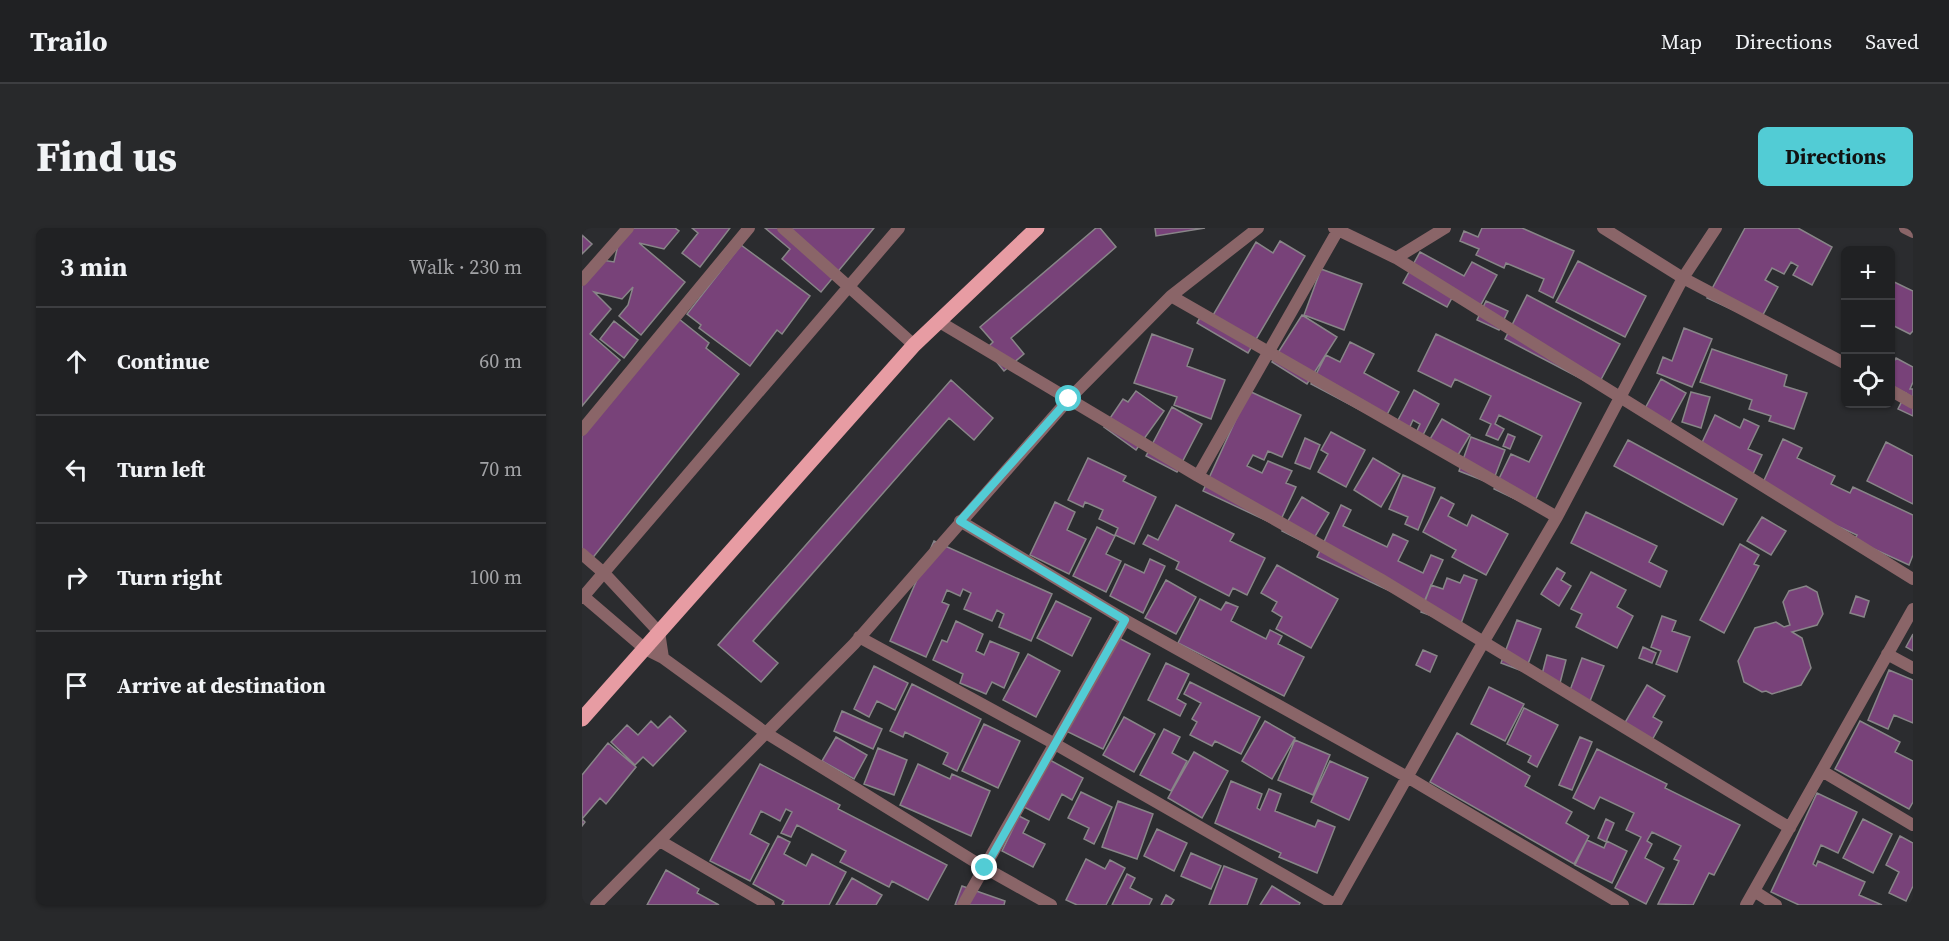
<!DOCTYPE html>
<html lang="en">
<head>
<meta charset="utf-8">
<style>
  body { margin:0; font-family:"Source Serif 4",serif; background:#28292b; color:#f1f3f6 }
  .controls { position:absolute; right:18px; top:18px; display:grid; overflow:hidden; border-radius:9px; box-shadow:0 2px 4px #0004 }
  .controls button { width:54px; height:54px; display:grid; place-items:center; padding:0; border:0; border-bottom:2px solid #3d3e41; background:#202123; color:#f1f3f6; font:30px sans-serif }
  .stop { position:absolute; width:18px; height:18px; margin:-14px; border:4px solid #52ccd5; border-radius:50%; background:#fff }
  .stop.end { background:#52ccd5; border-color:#fff; box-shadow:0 2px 6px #0008 }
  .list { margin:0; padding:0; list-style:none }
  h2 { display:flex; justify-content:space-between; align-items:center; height:78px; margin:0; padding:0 24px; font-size:26px }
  h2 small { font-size:20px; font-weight:400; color:#a2a3a6 }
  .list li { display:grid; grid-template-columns:39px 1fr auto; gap:18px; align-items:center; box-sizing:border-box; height:108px; padding:0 24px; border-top:2px solid #3d3e41 }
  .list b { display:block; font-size:22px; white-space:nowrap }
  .list em { font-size:20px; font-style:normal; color:#a2a3a6 }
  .icon { flex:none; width:33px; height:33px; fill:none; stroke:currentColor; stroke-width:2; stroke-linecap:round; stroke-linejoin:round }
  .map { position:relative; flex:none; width:1331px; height:677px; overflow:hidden; border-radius:9px }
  header { display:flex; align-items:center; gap:36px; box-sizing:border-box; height:84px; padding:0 30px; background:#202123; border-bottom:2px solid #3d3e41 }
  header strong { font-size:28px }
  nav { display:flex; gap:33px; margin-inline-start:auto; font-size:21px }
  .intro { display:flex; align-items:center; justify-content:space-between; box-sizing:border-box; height:144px; padding:0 36px }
  h1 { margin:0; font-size:42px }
  .button { padding:15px 27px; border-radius:9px; background:#52ccd5; color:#111; font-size:21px; font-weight:700 }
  main { display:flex; gap:36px; padding:0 36px }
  aside { flex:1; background:#202123; border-radius:9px; box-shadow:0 2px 4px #0004 }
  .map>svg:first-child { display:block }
  .building { fill:#784279; stroke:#888588; stroke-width:1.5 }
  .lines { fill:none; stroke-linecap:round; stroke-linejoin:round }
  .minor { stroke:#8a6568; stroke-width:12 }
  .primary { stroke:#e79ca3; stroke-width:15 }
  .route { stroke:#52ccd5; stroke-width:8 }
</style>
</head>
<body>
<header>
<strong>Trailo</strong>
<nav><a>Map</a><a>Directions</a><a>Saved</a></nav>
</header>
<div class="intro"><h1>Find us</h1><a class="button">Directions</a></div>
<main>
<aside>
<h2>3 min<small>Walk · 230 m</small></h2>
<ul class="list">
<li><svg class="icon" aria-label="ahead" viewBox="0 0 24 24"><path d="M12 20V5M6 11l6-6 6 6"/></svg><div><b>Continue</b></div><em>60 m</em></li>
<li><svg class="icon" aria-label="left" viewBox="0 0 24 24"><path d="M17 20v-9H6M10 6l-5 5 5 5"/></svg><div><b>Turn left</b></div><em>70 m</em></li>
<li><svg class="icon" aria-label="right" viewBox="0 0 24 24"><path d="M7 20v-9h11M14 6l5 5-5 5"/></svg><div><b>Turn right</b></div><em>100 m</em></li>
<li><svg class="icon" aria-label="arrive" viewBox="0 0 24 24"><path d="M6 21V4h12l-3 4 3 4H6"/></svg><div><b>Arrive at destination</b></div></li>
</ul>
</aside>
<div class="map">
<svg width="1331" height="677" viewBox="0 0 1331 677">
  <rect width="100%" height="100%" fill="#2b2c2f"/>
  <path class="building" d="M50,0h43l4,3 -15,18 -25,-6 46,39 -44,53 -22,-19 9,-11 5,-18 -11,12 -28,-7 17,17 -21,25 30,26 -38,46v-122l20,-24 12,2 4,-17z
    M110,0h38l-30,39 -18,-14 16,-20z
    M183,0h109l-53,64 -39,-33 8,-10z
    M514,0h4l16,19 -105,91 13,16 -20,17 -18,-22 7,-7 -13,-15z
    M573,0h50l-49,8z
    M900,0h40l52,23 -21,47 -14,-7 5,-12 -38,-16 -2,5 -28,-13 3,-6 -19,-8 4,-10 14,6z
    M1163,0h53l34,19 -20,38 -19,-10 5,-9 -7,-4 -7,12 -12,-6 -7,12 13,7 -19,35 -52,-24z
    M0,7l10,9 -10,10z
    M698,13l25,15 -57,97 -51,-30 6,-11 9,5 44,-75 17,11z
    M159,17l69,51 -28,38 -5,-4 -27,36 -51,-38 2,-3 -14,-11z
    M838,24l44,24 8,-14 25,13 -20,37 -25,-14 -5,9 -44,-24z
    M996,33l68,35 -21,41 -69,-35z
    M739,41l41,15 -18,46 -40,-15z
    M1308,52l23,11v40l-3,3 -20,-10z
    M945,67l93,49 -23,43 -92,-48z
    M904,73l22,10 -9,19 -22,-10z
    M720,87l35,22 -30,47 -35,-22z
    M97,91l30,24 -3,5 33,26 -148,186 -9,-8v-116z
    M32,93l24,19 -14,18 -24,-19z
    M1102,100l28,11 -20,48 -35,-14 6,-16 9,4z
    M570,106l41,15 -6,17 38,14 -14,39 -37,-14 3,-8 -43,-14z
    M854,106l145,69 -49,104 -38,-18 17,-35 18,8 13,-26 -43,-21 -4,9 9,5 -6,11 -12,-5 5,-11 -11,-5 11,-23 -36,-17 -4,8 -33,-16z
    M768,114l24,12 -10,19 35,19 -16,30 -72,-38 15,-29 14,7z
    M1130,121l75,26 -3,11 23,7 -13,36 -25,-8 2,-5 -22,-7 3,-9 -52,-18z
    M1314,130l17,9v15l-3,7h3v27l-15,-7 8,-16 -16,-7v-17z
    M1079,151l25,14 -19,35 -25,-14z
    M369,152l42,38 -19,22 -25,-22 -196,223 25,22 -17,19 -43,-37z
    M832,162l25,14 -17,33 -6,-4 4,-9 -7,-4 -5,11 -12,-7z
    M554,163l28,20 -28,39 -32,-23 19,-28 5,3z
    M667,163l52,24 -19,42 -14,-6 -4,9 -11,-5 -6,11 15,7 6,-12 24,10 -6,12 10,4 -18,39 -75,-35z
    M1109,164l19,5 -9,31 -19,-6z
    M590,179l30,17 -25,48 -31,-16z
    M1133,187l25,13 4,-9 15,7 -11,23 14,6 -10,21 -53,-27z
    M860,191l28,16 -15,25 -28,-16z
    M749,204l34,18 -19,37 -28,-15 10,-18 -7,-4z
    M926,206l7,3 -5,12 -7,-3z
    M889,209l34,13 -13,34 -33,-13z
    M723,210l15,7 -10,24 -15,-6z
    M1201,211l19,9 -5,10 38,18 -4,8 19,9 3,-6 60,28v40l-4,10 -55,-25 3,-5 -70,-32 -26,-16z
    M1046,212l109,59 -14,26 -109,-59z
    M1304,214l27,14v48l-46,-23z
    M506,230l38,18 -3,5 33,16 -22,47 -19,-9 3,-7 -19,-9 4,-9 -18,-8 -2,5 -15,-7z
    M791,230l27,16 -19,33 -27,-17z
    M821,247l32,13 -17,42 -13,-6 3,-7 -19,-8z
    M720,269l27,16 -19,32 -28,-14z
    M859,269l13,7 -6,12 19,10 5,-11 36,19 -22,41 -34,-18 4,-7 -33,-18z
    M473,274l20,10 -8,18 19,9 -17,35 -39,-19z
    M594,277l58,29 -4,7 35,17 -18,37 -14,-7 -4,8 -53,-27 3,-7 -36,-18 5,-9 10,5z
    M759,277l10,5 -8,16 44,21 6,-13 15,7 -10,20 25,12 8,-18 12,5 -21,46 -105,-49z
    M1004,284l71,34 -8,16 18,9 -7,16 -89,-44z
    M1180,289l24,14 -15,24 -24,-14z
    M515,299l18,9 -9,18 15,7 -15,31 -33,-16z
    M352,313l118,53 -21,47 -32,-14 5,-13 -7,-4 -5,11 -28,-12 7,-16 -8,-4 -3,7 -13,-6 -5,12 7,3 -23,52 -36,-16z
    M1158,316l19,11 -5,9 5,2 -35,67 -24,-13z
    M568,331l15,7 -22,47 -33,-17 15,-32 19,9z
    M695,337l61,34 -27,49 -35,-19 6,-12 -10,-6 5,-9 -16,-9z
    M975,340l8,5 -4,7 10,6 -12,20 -18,-12z
    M1009,344l35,18 -9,17 16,9 -16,32 -41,-21 6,-13 -11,-5z
    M882,347l13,5 -17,46 -39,-14 10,-27 12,4 4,-11 13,5z
    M584,352l30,17 -20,37 -31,-16z
    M1224,358l11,6 6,22 -6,11 -25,7 10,6 9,30 -10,17 -29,9 -6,-3 -4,1 -18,-10 -6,-21 17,-33 21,-6 8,5 6,-2 -7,-23 6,-11z
    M1274,368l13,5 -5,16 -14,-4z
    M618,371l21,11 5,-8 12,5 -7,14 35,18 4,-9 12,6 -4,8 26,13 -20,39 -106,-53z
    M474,373l35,17 -19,38 -35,-18z
    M1080,388l14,5 -4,10 18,6 -13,35 -21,-8 5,-13 -10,-4z
    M935,392l24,9 -16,43 -24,-9z
    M374,393l27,13 -7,17 8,4 6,-14 29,12 -15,35 -12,-6 -6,12 -26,-11 3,-9 -30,-14 9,-20 5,2z
    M529,406l39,20 -47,95 -39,-19z
    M1331,406v17l-7,-4z
    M1061,419l13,6 -4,10 -13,-5z
    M841,422l14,6 -7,16 -14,-7z
    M446,426l32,17 -24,46 -33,-17z
    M965,427l19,5 -7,27 -19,-5z
    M1000,430l22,8 -14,35 -21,-8z
    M584,435l23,11 -12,25 9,5 -6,12 -32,-16z
    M292,438l34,17 -13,27 -18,-9 -8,16 -15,-8z
    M1307,442l24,10v43l-19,-8 -6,14 -20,-9z
    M608,454l70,35 -19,37 -26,-13 -3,5 -22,-11 7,-13 -5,-3 9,-16 -17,-9z
    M330,456l69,35 -24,52 -14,-7 5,-11 -43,-21 -2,5 -13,-6z
    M1065,457l18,11 -12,21 9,5 -11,20 -28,-16z
    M907,459l35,17 -19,37 -34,-17z
    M942,480l34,17 -21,42 -9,-5 3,-6 -24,-12z
    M260,483l40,18 -9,20 -39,-18z
    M88,488l16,15 -33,35 -10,-9 -8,8 -24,-23 16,-17 11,10 13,-14 7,7z
    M542,489l31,17 -21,38 -31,-17z
    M683,493l30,17 -23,41 -30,-18z
    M1278,493l40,21 -5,10 18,9v41l-4,7 -74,-40z
    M402,496l36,17 -22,47 -36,-17z
    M582,501l16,8 -8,16 15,8 -16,30 -31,-16z
    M875,505l73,43 -5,10 47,26 -6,11 23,13 -15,28 -144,-82z
    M254,509l31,18 -13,24 -32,-18z
    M998,509l12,5 -20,48 -13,-5z
    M713,512l35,15 -17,40 -35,-15z
    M26,515l28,24 -30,37 -6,-6 -18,21 3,3 -3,4v-51z
    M296,520l29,12 -13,35 -30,-11z
    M1015,521l70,35 -2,4 75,37 -26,50 -5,-2 -16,32 -35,-1 21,-43 -5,-2 7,-13 -29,-14 -5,9 5,3 -7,14 19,10 -18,36 -31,-16 26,-51 -15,-7 8,-17 -34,-16 -6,12 -21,-11z
    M612,524l34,19 -26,47 -34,-20z
    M466,531l35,19 -11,22 -10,-6 -13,26 -27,-14z
    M748,533l38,17 -19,42 -38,-18z
    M178,536l80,41 -2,4 109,56 -19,35 -36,-19 -3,6 -49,-25 6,-11 -49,-26 -6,12 -10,-4 11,-21 -6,-3 -6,12 -19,-10 -11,23 19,10 -19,37 -40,-20z
    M336,536l32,15 2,-5 38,17 -19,45 -71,-31z
    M649,553l31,13 -5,14 3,2 9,-21 12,5 -6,17 40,16 3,-7 17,7 -18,46 -38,-16 2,-4 -66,-30z
    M499,564l31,15 -18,37 -10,-5 5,-11 -21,-10z
    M1235,565l40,19 -19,41 -17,-8 -8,19 3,2 2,-5 47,21 -6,13 23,10h-83l-28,-13z
    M536,573l35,13 -16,45 -35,-12z
    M437,588l10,5 -6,12 22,11 -12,23 -31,-16z
    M1024,591l8,4 -8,19 -8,-4z
    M1281,591l29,15 -19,39 -30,-15z
    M575,601l30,14 -13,28 -30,-15z
    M196,608l12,6 -6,12 22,12 6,-12 34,18 -17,33h-47l2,-4 -31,-17z
    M1318,608l13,7v43l-7,15 -17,-8 10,-21 -13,-7z
    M1005,612l17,8 3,-7 20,10 -15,32 -37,-18z
    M609,625l30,13 -10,23 -30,-13z
    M504,631l19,10 5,-9 15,8 -19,37h-29l-11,-5z
    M642,638l33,13 -10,26h-38z
    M84,642l33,19 -2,4 22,12h-72z
    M545,646l8,4 -5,10 22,11 -3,6h-37z
    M270,650l30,17 -6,10h-40z
    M380,658l43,15 -1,4h-49z
    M690,658l28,17 -1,2h-39z
    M584,667l8,5 -3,5h-10z"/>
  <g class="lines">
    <path class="minor" d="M201,0l131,117
      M752,0l62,30 517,321
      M1021,0l80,50 163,86
      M1323,0l8,4
      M814,30l49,-30
      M0,52l46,-52
      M589,68l386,221
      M356,93l260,155 182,103 410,249
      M1308,162l23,13
      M0,202l167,-202
      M616,248l140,-246
      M378,293l165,99 284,158 214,127
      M0,326l23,20 54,58 4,26
      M0,367l63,54 18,9 103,75 219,135 66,37
      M0,370l317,-370
      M277,409l196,107 281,161
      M1305,426l26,14
      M1240,543l91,54
      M78,613l109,64
      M1172,663l22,14
      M14,677l258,-261 215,-245 102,-103 87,-68
      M381,677l162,-285
      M753,677l149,-264 73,-124 126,-239 33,-50
      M1164,677l167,-296"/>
    <path class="primary" d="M0,491l332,-374 123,-117"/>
  </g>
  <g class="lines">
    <path class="route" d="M403,640l140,-248 -165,-99 109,-122"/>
  </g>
</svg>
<div class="controls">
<button>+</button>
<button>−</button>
<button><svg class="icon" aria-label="locate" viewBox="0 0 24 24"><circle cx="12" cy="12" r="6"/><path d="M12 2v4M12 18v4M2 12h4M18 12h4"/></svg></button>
</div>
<div class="stop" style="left:487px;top:171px"></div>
<div class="stop end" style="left:403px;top:640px"></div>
</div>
</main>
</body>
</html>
